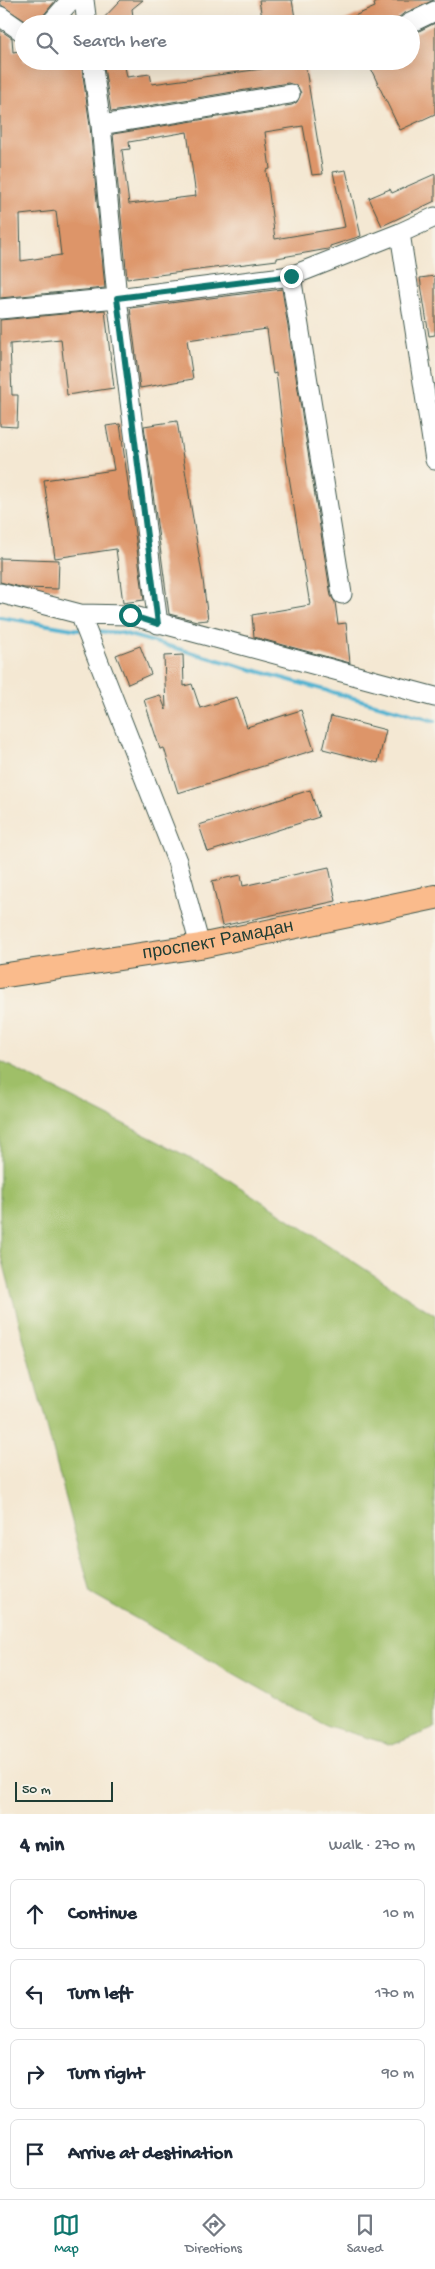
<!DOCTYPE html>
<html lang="en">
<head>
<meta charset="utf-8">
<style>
  body { margin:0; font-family:"Gochi Hand",sans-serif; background:#f2f2f3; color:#1f2937 }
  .scale { position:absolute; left:15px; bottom:12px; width:98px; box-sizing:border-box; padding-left:5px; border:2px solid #1f3d34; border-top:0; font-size:14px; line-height:18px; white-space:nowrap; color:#1f3d34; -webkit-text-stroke:4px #f7f3e8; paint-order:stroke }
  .stop { position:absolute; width:15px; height:15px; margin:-11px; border:4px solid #0f766e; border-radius:50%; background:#fff }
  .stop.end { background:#0f766e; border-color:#fff; box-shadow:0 1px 5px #0008 }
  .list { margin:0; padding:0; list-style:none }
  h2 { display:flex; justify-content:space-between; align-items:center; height:65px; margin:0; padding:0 20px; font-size:21px }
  h2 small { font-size:16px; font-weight:400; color:#747a83 }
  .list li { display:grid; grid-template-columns:32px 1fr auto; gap:15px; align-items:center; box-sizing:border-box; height:70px; margin:0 10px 10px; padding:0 10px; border:1px solid #e0e1e3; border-radius:8px }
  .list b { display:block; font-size:19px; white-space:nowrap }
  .list em { font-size:16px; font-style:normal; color:#747a83 }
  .icon { flex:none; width:28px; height:28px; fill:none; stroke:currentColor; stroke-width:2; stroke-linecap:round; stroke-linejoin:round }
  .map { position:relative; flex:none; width:435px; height:1814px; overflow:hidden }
  .search { position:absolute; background:#fff; box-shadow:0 5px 20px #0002; left:15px; right:15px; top:15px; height:55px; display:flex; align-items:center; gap:12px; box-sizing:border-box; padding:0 18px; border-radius:28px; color:#747a83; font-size:19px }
  .sheet { height:385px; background:#fff }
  nav { display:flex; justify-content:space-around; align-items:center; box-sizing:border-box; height:70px; border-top:1px solid #e0e1e3; background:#fff; font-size:14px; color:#747a83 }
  nav a { display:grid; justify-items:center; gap:2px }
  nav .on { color:#0f766e }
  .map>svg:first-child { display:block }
  .green { fill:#9fbf67; stroke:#5f7e4e }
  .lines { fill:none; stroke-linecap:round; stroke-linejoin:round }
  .stream { stroke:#52b3d1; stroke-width:4 }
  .building { fill:#dd9569; fill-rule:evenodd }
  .minor-casing { stroke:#3f574c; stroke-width:21 }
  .major-casing { stroke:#3f574c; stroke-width:26 }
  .minor { stroke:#fff; stroke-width:19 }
  .major { stroke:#fabb8c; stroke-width:24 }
  .route { stroke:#0f766e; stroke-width:6 }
  .labels { text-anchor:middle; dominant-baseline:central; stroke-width:4; stroke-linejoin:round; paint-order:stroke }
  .street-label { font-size:18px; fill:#1f3d34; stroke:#f7f3e8 }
</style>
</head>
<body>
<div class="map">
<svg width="435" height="1814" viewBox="0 0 435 1814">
  <rect width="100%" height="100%" fill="#f7f3e8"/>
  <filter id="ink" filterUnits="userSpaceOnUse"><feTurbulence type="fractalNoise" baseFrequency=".02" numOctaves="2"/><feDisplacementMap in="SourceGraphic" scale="10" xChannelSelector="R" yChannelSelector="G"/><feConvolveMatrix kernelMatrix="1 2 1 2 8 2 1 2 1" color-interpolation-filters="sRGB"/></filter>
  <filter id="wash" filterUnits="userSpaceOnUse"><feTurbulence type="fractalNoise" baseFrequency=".0096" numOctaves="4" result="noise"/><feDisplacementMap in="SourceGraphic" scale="20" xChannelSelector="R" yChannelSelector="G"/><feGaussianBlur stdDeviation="1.12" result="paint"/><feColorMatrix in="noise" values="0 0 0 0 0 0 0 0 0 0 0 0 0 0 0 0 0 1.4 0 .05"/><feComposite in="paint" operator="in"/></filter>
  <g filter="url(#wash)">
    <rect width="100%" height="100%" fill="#f4e8d3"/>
    <path class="green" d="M0,1061l214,109 221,145v413l-43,17 -67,-20 -234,-132 -91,-343z"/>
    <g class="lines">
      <path class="stream" d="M0,617l79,13
        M94,631l28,2 313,88"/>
    </g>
    <g id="blocks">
      <path class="building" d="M0,0h56l-14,17 -3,7h-9l-29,-19z
        M121,0h22l-11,9 2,15h-36z
        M259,0h33l4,24h-33z
        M382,0h52l-31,14 -5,4 -1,6h-61l39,-17 -1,-3z
        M435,23v91l-35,16 -33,-69h44v-26z
        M0,30l12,8 1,14 11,-2v11h57l9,65 15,162 -105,10zM56,211l5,44 -40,6 -1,-46z
        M103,61h21l3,16 23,-3 2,10 153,-21 18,111 -11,1 -9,-49 -38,6 5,37 -4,1 9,69 70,-12 -12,-55 13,-2 15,66 -31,10v2l-2,1 -51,9v2l-150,19 -14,-145 179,-29 5,-3 4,-9 -3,-6 -10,-4 -177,29zM187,132l9,64 -67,8 -7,-54 8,-1 -1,-7z
        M435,174v27l-53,25 -13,-28 21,-9 2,4z
        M435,276v59l-6,1 -9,-58z
        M282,289l49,307 4,6 3,22 8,-1 4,40 -96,-26 -2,-22 58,-10 -25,-153 -9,-79 -3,1 -6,-45 -80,11 6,39 -53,9 -10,-80z
        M105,310l9,78 -47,7 -6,-56 -51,5 2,51h6l-1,32 -17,-1v-106z
        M177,421l26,159 5,40 -11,1 -28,-7 -25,-188z
        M120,424l24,176 -21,3 -7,-54 -61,9 -11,-78 70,-10 -8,-44z
        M0,558l59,2 -1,29 -34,-1 -24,-6z
        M140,646l11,28 -23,10 -12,-29z
        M183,655l1,31 8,-2 8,24 37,-11 10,30 54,-17 13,40 -136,43 -14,-45 -4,1 -16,-49 16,-5 6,15 -2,-54z
        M331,716l55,14 -8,33 -55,-14z
        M310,790l9,27 -111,35 -9,-27z
        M329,867l7,34 -114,25 -10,-45 29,-6 2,11z"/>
    </g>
  </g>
  <g filter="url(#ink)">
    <use href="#blocks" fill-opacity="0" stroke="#3f574c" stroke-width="1"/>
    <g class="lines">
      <defs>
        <path id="minor" d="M84,0l3,24
          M0,16l24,17
          M50,24l21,-24
          M408,24l27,-13
          M92,61l9,64 16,173 41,326
          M101,125l189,-31
          M400,233l35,227
          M291,276l51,318
          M0,309l117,-11 174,-22 109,-43 35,-16
          M0,593l80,21 50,1 305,82
          M80,614l97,247 23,85"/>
        <g id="major">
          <path id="s1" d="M0,976l200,-30 235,-49"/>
        </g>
      </defs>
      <use href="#minor" class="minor-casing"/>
      <use href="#major" class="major-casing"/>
      <use href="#minor" class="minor"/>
      <use href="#major" class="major"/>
    </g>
  </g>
  <g class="lines" filter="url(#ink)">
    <path class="route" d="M130,615l28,9 -41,-326 174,-22"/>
  </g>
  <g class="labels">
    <g class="street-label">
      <text stroke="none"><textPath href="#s1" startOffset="221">проспект Рамадан</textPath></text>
    </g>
  </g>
</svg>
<div class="scale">50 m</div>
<div class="stop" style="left:130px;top:615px"></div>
<div class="stop end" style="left:291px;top:276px"></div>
<div class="search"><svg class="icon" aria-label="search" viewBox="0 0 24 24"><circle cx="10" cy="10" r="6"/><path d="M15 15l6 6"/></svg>Search here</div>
</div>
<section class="sheet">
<h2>4 min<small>Walk · 270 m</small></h2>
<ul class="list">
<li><svg class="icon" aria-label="ahead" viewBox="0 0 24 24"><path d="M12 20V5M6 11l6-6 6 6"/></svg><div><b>Continue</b></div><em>10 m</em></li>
<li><svg class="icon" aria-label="left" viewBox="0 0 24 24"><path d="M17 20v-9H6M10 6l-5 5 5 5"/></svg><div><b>Turn left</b></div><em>170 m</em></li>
<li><svg class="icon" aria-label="right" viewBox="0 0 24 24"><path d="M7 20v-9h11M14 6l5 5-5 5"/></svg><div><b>Turn right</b></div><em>90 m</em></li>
<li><svg class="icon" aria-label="arrive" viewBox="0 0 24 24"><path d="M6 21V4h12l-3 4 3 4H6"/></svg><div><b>Arrive at destination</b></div></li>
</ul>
</section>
<nav>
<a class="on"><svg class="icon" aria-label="map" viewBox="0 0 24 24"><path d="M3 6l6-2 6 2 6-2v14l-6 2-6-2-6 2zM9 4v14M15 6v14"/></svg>Map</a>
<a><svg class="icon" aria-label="directions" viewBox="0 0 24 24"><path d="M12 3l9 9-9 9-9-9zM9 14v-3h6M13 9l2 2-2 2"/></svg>Directions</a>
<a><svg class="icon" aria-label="saved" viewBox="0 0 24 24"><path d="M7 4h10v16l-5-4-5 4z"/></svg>Saved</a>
</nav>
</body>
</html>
